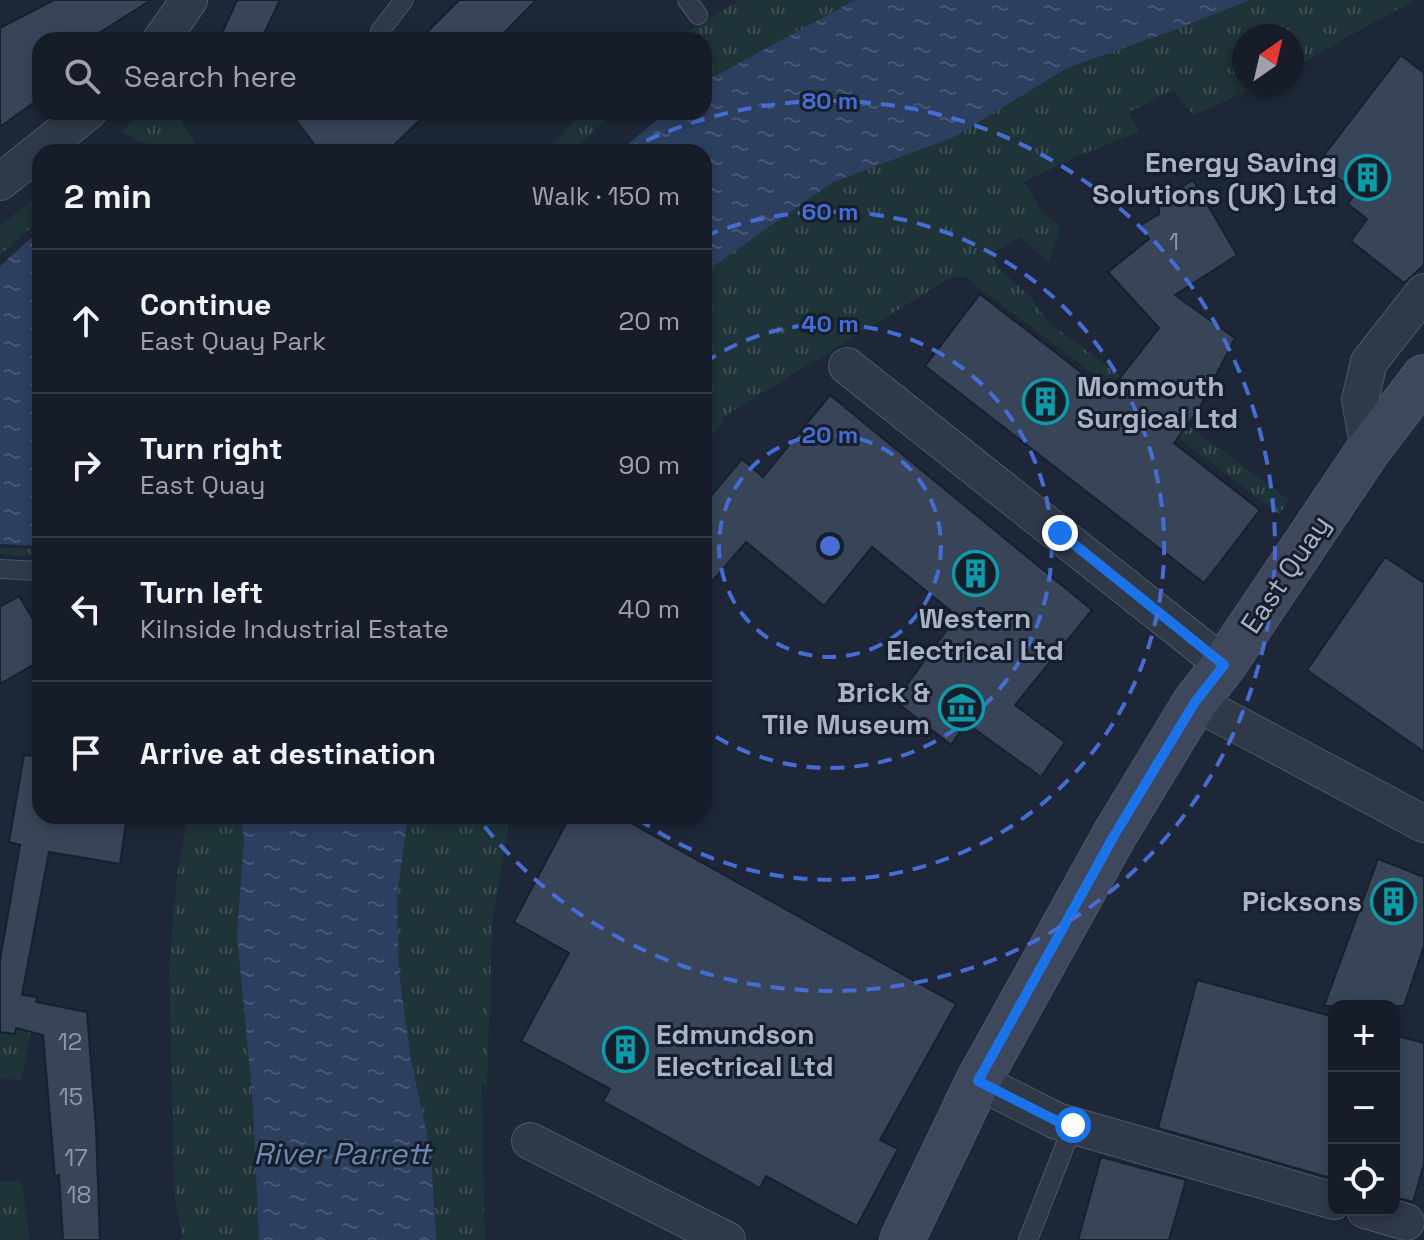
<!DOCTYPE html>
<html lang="en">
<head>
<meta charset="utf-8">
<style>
  body { margin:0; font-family:"Space Grotesk",sans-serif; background:#232a35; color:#f1f3f6 }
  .controls { position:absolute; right:24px; bottom:24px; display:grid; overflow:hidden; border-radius:16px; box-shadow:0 4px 12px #0003 }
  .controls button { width:72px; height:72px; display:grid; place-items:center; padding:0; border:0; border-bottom:2px solid #353b46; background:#161d29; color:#f1f3f6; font:40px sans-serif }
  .compass { position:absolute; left:1232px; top:24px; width:72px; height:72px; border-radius:50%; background:#161d29; box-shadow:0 4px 12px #0003; rotate:34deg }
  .stop { position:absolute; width:24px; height:24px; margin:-18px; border:6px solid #1a73e8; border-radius:50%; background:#fff }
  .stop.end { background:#1a73e8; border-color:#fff; box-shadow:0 2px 8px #0008 }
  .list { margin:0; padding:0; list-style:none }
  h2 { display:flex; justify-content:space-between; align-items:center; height:104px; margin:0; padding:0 32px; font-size:34px }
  h2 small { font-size:26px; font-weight:400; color:#9ea2a8 }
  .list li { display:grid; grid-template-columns:52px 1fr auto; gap:24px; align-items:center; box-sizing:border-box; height:144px; padding:0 32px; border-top:2px solid #353b46 }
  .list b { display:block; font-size:30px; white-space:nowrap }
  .list p { margin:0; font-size:26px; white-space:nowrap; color:#9ea2a8 }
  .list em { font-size:26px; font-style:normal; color:#9ea2a8 }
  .icon { flex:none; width:44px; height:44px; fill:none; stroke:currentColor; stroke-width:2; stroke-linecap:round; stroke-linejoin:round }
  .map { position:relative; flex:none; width:1424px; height:1240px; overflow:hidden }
  .search { position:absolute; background:#161d29; box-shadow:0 4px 12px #0003; left:32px; top:32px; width:680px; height:88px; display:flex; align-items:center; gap:20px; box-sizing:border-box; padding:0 28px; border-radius:24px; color:#9ea2a8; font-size:30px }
  .panel { position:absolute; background:#161d29; box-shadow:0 4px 12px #0003; left:32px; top:144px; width:680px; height:680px; border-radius:24px }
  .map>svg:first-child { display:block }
  .grass { fill:url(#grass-tufts) }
  .water { fill:url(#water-ripples) }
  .building { fill:#384458; stroke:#18202e; stroke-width:2 }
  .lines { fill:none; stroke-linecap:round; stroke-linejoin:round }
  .lane-casing { stroke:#4d5666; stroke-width:20 }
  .street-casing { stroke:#4d5666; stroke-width:38 }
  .secondary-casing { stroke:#4d5666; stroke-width:46 }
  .lane { stroke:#303948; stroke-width:18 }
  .street { stroke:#303948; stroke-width:36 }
  .secondary { stroke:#3e475b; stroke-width:44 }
  .route { stroke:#1a73e8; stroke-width:10 }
  .ring { fill:none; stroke:#476cd2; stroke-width:4; stroke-dasharray:14 10 }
  .labels { text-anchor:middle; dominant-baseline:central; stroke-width:6; stroke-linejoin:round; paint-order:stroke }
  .number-label { font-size:24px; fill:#8d97aa }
  .poi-label { font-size:28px; font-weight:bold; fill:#a9b3c5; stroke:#161e2c; text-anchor:end }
  .street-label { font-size:28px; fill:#a9b3c5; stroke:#161e2c }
  .water-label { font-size:30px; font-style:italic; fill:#6e88b2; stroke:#161e2c }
  .centre { fill:#476cd2; stroke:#161e2c; stroke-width:4 }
  .ring-label { font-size:24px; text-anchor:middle; font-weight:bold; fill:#476cd2; stroke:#161e2c; stroke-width:6; stroke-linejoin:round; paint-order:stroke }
</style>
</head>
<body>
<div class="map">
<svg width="1424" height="1240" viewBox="0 0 1424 1240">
  <defs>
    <pattern id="grass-tufts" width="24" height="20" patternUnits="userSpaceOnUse" patternTransform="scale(2)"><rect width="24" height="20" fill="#1f3438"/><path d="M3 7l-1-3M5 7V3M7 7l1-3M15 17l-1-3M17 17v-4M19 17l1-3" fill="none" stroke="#3d4f53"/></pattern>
    <pattern id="water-ripples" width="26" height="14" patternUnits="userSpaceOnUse" patternTransform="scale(2)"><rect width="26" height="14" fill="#2c3f5f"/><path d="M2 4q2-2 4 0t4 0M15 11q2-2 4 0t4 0" fill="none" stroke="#485874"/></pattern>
  </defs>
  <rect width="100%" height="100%" fill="#1d2737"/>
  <path class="grass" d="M740,0h115l-151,82v-42h-31z
    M1250,0h164l-122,68v-32h-48v48h19l-70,31 -20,-25 -44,22 10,20 -56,22 -59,28 17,28 19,18 -11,35 -29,-26 -28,16 7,16 31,27 19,27 240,177 -10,14 -314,-237h-13l-229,140 -2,10 -17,14v-168l129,-91 121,-46 113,-68 102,-36z
    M143,112h32l26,40c-27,0 -58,-5 -80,-21z
    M583,112h45l-25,10 -31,30h-26z
    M40,194v26l-40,35v-29z
    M0,548l40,1v8l-40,-3z
    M188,816h53l3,25 15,399h-76l-8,-41 -6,-231 8,-92z
    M408,816h102l-18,109 -5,160 -6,-2 4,157h-49l-5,-87 -19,-88 -13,-92 -2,-78z
    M0,1025l31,7 -10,49 -21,-4z
    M0,1181h22l7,59h-29z"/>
  <path class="water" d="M855,0h395l-81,32 -102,36 -113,69 -121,45 -129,91v-121h-86l49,-40h37v-30z
    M40,230v316l-40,-2v-278z
    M241,816h167l-11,79 2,78 13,92 19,88 5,87h-177l-6,-135 -16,-171 7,-93z"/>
  <path class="building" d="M54,0h97l-63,40h-48v58l-40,29v-99z
    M237,0h43l-19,40h-42z
    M459,0h77l-39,40h-78z
    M1401,55l23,18v192l-20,18 -53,-42 16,-22 -19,-15 8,-12 -38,-29z
    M290,112h138l-41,40h-67z
    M1193,180l44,75 -62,40 60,43 -36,71 -25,34 86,67 -56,73 -279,-217 55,-72 128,99 51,-65 -51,-56 41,-33 -8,-14 18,-11v-13z
    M830,395l262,215 -77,95 50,37 -24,35 -75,-54 -15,22 -56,-44 62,-85 -85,-69 -48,59 -78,-64 -42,49v-87l38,-45 21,18z
    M1385,557l39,26v169l-117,-82z
    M19,596l21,35v30l-40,23v-77z
    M24,755l16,2v59h87l-7,48 -71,-12 -27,143 15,2 -1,5 51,10 9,116 4,112h-37l-4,-65 -4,2 -12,-142 -27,-7 -1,6 -15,-2v-72l20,-115 -11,-3z
    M570,816h48l338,188 -76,136 18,9 -41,77 -91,-50 -6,12 -157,-87 7,-12 -89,-48 48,-88 -55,-31z
    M1378,859l46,18v69l-20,60h-80z
    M1197,980l137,37v162l-176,-51z
    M1394,1035l30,8v121l-11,38 -19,-5z
    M1101,1157l85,23 -17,60h-91z"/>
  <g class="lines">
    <defs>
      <path id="lane" d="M687,0l11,15
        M380,31l24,-31
        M0,569l40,2
        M1028,1240l45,-115"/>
      <path id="street" d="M161,40l28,-40
        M0,182l88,-70
        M847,366l377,299
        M1369,449l-9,-49 9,-38 55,-70
        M1195,702l229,122
        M978,1081l79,40 277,80
        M530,1141l197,99
        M1365,1210l41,12"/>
      <path id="secondary" d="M902,1240l76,-159 137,-247 80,-132 29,-37 145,-216 55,-72"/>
    </defs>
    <use href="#lane" class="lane-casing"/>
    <use href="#street" class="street-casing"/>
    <use href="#secondary" class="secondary-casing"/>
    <use href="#lane" class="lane"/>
    <use href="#street" class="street"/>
    <use href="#secondary" class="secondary"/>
  </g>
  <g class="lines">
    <path class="route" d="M1060,533l164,132 -29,37 -80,132 -137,247 79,40 16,4"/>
  </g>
  <g class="ring">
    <circle cx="830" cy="546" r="111"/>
    <path d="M704 363A222 222 0 1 1 704 729"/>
    <path d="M705 236A334 334 0 1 1 634 816"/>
    <path d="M625 151A445 445 0 1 1 477 817"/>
  </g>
  <defs>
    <symbol id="building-ring" viewBox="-11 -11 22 22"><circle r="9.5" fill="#161e2c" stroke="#0f9aa8" stroke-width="1.5"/><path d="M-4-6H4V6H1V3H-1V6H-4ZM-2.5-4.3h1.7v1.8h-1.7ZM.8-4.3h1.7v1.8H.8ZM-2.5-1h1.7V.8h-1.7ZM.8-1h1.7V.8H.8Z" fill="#0f9aa8"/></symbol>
    <symbol id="museum-ring" viewBox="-11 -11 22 22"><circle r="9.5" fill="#161e2c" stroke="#0f9aa8" stroke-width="1.5"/><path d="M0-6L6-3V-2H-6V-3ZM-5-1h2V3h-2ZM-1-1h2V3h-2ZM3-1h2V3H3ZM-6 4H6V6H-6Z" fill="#0f9aa8"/></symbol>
  </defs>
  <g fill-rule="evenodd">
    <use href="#building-ring" x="1342" y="152" width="51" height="51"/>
    <use href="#building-ring" x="1020" y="376" width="51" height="51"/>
    <use href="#building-ring" x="950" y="548" width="51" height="51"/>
    <use href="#museum-ring" x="936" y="682" width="51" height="51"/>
    <use href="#building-ring" x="1368" y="876" width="51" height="51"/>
    <use href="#building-ring" x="600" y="1024" width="51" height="51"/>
  </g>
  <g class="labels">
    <g class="number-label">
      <text x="1174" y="241">1</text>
      <text x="70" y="1041">12</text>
      <text x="71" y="1096">15</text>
      <text x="76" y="1157">17</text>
      <text x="79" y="1194">18</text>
    </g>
    <g class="poi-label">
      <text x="1337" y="162">Energy Saving<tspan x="1337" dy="32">Solutions (UK) Ltd</tspan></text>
      <text x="1077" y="386" text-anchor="start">Monmouth<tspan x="1077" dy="32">Surgical Ltd</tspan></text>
      <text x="975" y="618" text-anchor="middle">Western<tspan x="975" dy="32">Electrical Ltd</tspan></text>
      <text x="930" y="692">Brick &amp;<tspan x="930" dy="32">Tile Museum</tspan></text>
      <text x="1362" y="901">Picksons</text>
      <text x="656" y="1034" text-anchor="start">Edmundson<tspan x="656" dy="32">Electrical Ltd</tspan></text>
    </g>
    <g class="street-label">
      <text transform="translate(1285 574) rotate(-56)">East Quay</text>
    </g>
    <g class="water-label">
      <text x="342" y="1153">River Parrett</text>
    </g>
  </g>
  <circle cx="830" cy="546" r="12" class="centre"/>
  <g class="ring-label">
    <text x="830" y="109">80 m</text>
    <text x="830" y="220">60 m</text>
    <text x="830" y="332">40 m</text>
    <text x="830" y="443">20 m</text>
  </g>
</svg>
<div class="controls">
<button>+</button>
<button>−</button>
<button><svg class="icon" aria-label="locate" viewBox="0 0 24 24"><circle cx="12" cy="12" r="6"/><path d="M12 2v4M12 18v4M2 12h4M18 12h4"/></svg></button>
</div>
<svg class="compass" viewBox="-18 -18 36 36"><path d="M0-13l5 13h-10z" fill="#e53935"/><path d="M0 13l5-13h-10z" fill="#9ea2a8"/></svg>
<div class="stop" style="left:1073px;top:1125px"></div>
<div class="stop end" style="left:1060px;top:533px"></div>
<div class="search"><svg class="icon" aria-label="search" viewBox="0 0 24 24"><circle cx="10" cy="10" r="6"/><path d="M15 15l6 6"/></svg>Search here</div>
<section class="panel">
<h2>2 min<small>Walk · 150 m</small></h2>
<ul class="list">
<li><svg class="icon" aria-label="ahead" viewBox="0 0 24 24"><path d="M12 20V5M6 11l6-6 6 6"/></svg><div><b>Continue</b><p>East Quay Park</p></div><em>20 m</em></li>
<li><svg class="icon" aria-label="right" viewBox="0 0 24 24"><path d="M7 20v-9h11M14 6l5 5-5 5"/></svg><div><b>Turn right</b><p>East Quay</p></div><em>90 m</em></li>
<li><svg class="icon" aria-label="left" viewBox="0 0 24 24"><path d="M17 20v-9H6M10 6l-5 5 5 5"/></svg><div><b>Turn left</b><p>Kilnside Industrial Estate</p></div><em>40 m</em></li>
<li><svg class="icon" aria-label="arrive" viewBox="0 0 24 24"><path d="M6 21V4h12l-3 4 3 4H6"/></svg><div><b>Arrive at destination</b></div></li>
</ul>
</section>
</div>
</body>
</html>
